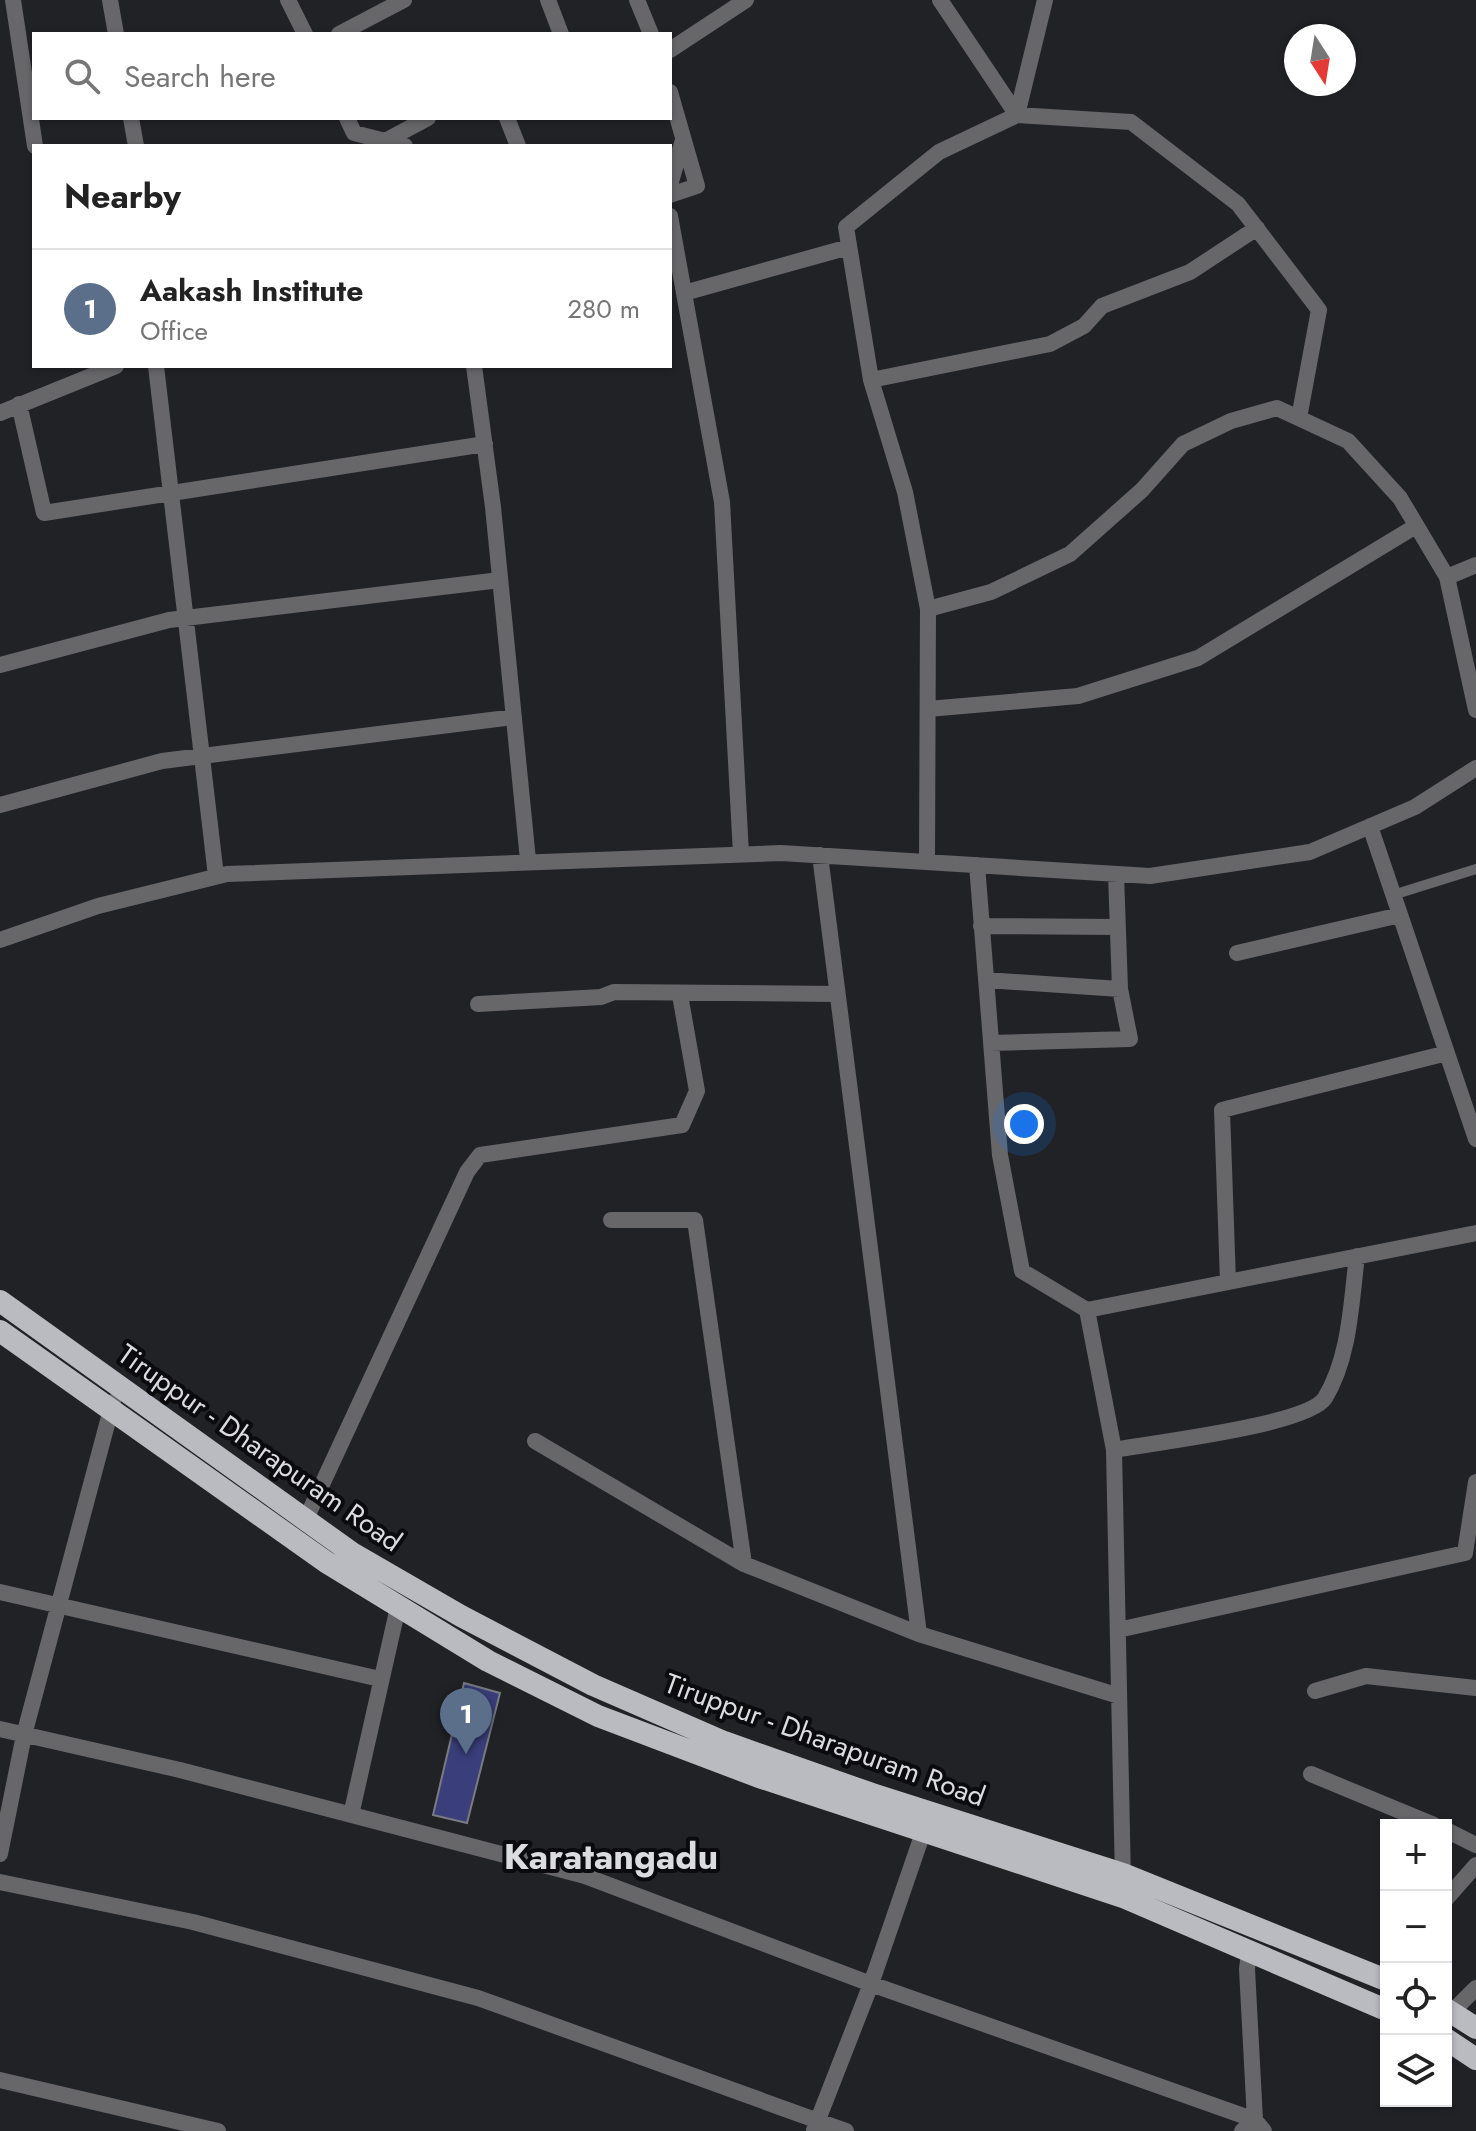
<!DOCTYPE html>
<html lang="en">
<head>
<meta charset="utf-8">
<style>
  body { margin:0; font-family:Jost,sans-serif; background:#f2f2f2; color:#222 }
  .controls { position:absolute; right:24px; bottom:24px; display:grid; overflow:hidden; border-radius:0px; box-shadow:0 2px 6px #0004 }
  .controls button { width:72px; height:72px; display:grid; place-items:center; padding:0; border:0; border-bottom:2px solid #e0e0e0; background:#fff; color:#222; font:40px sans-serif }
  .compass { position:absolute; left:1284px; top:24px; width:72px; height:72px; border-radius:50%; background:#fff; box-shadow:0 2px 6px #0004; rotate:168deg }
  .you { position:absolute; left:1024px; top:1124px; width:28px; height:28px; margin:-20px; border:6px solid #fff; border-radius:50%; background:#1a73e8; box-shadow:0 0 0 12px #1a73e833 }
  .badge { display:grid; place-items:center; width:52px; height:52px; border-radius:50%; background:#b45309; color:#fff; font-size:26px; font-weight:700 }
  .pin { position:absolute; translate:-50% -66px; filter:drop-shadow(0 2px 4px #0008) }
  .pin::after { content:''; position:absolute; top:42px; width:28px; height:24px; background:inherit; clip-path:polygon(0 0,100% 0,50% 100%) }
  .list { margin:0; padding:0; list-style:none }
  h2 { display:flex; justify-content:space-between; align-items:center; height:104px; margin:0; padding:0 32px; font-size:34px }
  h2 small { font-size:26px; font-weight:400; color:#767676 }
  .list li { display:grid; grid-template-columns:52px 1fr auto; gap:24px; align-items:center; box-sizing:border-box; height:120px; padding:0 32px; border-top:2px solid #e0e0e0 }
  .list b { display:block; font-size:30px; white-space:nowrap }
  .list p { margin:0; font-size:26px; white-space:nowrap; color:#767676 }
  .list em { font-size:26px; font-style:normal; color:#767676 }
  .icon { flex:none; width:44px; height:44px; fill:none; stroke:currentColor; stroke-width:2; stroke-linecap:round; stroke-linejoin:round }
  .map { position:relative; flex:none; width:1476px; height:2131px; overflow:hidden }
  .search { position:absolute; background:#fff; box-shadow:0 2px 6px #0004; left:32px; top:32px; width:640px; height:88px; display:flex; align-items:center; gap:20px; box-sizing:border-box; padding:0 28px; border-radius:0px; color:#767676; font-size:30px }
  .panel { position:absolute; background:#fff; box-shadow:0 2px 6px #0004; left:32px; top:144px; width:640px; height:224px; border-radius:0px }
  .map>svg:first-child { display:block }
  .building { fill:#3a3f7c; stroke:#7a7b81; stroke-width:2 }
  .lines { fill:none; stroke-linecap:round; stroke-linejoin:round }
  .service { stroke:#67676a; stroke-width:10 }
  .minor { stroke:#67676a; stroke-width:16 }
  .trunk { stroke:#babbc0; stroke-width:22 }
  .labels { text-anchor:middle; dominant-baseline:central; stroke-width:8; stroke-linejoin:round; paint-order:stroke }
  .street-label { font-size:28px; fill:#dbdcdf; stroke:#0b0b0d }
  .district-label { font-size:36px; font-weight:bold; fill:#dbdcdf; stroke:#0b0b0d }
</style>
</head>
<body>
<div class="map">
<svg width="1476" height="2131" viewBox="0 0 1476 2131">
  <rect width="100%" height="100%" fill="#212226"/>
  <path class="building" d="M464,1683l36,10 -33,130 -34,-8z"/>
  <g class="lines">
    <path class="service" d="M1393,895l83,-26"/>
    <path class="minor" d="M13,0l22,146
      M110,0l6,34
      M288,0l17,34
      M548,0l13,34
      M637,0l14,34
      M940,0l77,115
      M339,34l65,-34
      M670,50l76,-50
      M670,92l27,94 -27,9
      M1017,115l28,-115
      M131,118l5,28
      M347,118l7,15 51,13
      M507,118l11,28
      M385,141l43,-23
      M670,185l13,-45
      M670,216l52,286 19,352
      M684,293l165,-46
      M156,366l60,510
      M474,366l19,141 35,353
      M871,380l179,-36 34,-18 18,-20 88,-34 67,-44
      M19,404l25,109 441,-69
      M0,413l116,-47
      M1476,565l-29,12 29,133
      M928,609l-23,-117 -34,-112 -25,-153 93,-75 78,-37 114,7 107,82 81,106 -20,108
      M0,665l169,-45 331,-40
      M928,709l150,-13 120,-38 218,-132
      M0,805l162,-44 352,-44
      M1370,826l106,313
      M820,855l99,779
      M927,862l1,-253 63,-17 79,-38 72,-64 41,-46 48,-23 46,-13 71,33 52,57 47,79
      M977,865l23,290 22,116 65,39 27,140 9,431
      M981,926l136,1
      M0,940l98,-34 129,-32 554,-21 369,23 160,-24 105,-45 61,-39
      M1237,953l163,-38
      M986,980l134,9
      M478,1004l123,-7 13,-5 223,2
      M991,1043l139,-4 -10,-50 -4,-115
      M611,1220h84l49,344
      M1228,1282l-6,-172 225,-57
      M1087,1310l389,-77
      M535,1441l209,123 175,70 200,62
      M1114,1450c37,-7 194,-25 211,-52 25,-41 26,-95 32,-142
      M305,1521l162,-349 13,-17 202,-30 15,-34 -17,-96
      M0,1592l380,87
      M1118,1630l347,-77 11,-71
      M1315,1691l51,-15 110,12
      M0,1729l180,41 405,106 286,108 384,136 -13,11
      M1311,1774l123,51
      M351,1815l47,-208
      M1446,1830l30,15
      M0,1854l24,-119 89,-333
      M0,1882l193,40 285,76 368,133
      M1446,1899l30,-34
      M1249,1953l-2,16 8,151 9,11
      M1451,2013l25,-25
      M0,2080l218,51
      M814,2130l57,-146 56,-163"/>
    <path class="trunk" d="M0,1301l352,252 109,63 132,69 131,57 148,52 251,80 263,106
      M0,1331l326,231 162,99 110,55 161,61 364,120 263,113
      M1446,2009l30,19
      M1446,2039l30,20"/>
  </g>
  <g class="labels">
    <g class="street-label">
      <text transform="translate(260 1448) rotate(35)">Tiruppur - Dharapuram Road</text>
      <text transform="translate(825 1740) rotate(20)">Tiruppur - Dharapuram Road</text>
    </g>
    <g class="district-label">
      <text x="611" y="1856">Karatangadu</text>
    </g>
  </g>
</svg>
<div class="controls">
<button>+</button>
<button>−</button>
<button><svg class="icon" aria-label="locate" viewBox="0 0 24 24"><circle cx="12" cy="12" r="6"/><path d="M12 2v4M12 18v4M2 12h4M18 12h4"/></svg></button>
<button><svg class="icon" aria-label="layers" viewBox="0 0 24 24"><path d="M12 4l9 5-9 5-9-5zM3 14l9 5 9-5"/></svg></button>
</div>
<svg class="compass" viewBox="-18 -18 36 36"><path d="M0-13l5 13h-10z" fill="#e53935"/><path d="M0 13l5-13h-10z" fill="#767676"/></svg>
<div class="you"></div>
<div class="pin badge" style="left:466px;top:1754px;background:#5c6f8a">1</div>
<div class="search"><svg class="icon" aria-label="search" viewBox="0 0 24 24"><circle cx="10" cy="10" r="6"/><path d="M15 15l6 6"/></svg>Search here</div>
<section class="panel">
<h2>Nearby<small></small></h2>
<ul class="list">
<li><span class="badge" style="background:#5c6f8a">1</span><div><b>Aakash Institute</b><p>Office</p></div><em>280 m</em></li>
</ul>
</section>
</div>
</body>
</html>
